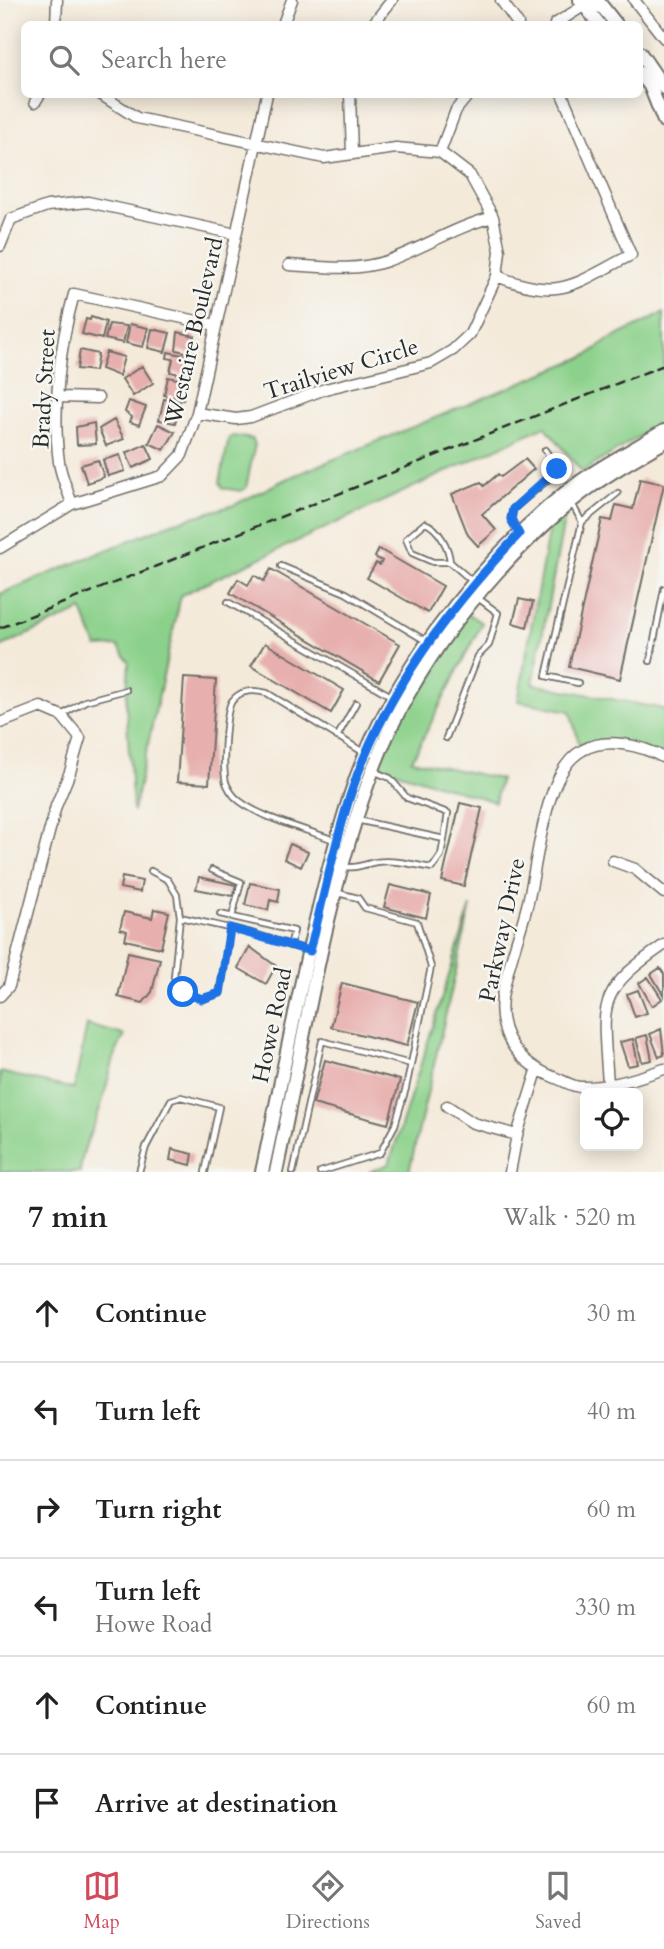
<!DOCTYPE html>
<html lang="en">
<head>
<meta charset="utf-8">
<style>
  body { margin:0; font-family:Cardo,serif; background:#f6f6f6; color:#222 }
  .controls { position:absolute; right:21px; bottom:21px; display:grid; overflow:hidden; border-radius:10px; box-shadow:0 4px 18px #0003 }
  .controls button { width:63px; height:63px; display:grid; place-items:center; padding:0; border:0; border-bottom:2px solid #e0e0e0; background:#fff; color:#222; font:35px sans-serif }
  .stop { position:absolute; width:21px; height:21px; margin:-16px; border:5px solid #1a73e8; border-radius:50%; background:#fff }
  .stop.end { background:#1a73e8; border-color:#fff; box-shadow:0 2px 7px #0008 }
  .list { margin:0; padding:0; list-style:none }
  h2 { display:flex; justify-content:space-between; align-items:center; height:91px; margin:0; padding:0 28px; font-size:30px }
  h2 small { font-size:23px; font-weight:400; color:#767676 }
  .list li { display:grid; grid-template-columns:46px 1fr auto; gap:21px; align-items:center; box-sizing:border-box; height:98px; padding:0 28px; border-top:2px solid #e0e0e0 }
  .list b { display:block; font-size:26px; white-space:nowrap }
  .list p { margin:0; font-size:23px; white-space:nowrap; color:#767676 }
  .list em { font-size:23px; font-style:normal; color:#767676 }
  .icon { flex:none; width:38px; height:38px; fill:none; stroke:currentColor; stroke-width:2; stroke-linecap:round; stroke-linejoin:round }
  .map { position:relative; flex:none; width:664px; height:1172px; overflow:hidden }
  .search { position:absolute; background:#fff; box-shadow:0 4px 18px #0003; left:21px; right:21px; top:21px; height:77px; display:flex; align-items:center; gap:18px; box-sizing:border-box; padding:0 24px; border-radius:10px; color:#767676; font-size:26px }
  .sheet { height:679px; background:#fff }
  nav { display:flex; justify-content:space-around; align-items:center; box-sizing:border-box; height:98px; border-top:2px solid #e0e0e0; background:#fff; font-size:19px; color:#767676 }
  nav a { display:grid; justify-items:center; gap:4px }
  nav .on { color:#d1495b }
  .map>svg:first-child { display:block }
  .green { fill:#8cd18b; stroke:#5c7e5b; stroke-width:2 }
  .building { fill:#e7afad }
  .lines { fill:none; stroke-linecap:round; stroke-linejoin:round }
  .service-casing { stroke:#716e68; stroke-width:8 }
  .minor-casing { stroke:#716e68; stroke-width:13 }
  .tertiary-casing { stroke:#716e68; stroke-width:16 }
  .service { stroke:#fff; stroke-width:4.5 }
  .minor { stroke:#fff; stroke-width:10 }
  .tertiary { stroke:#fff; stroke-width:12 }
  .rail { stroke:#2b2b2b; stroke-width:2.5; stroke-dasharray:10 5; stroke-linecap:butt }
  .route { stroke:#1a73e8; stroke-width:9 }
  .labels { text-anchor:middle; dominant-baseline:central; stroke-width:5; stroke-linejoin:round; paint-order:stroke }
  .street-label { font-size:23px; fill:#2b2b2b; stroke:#f6f6f2 }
</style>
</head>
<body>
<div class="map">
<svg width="664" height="1172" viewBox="0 0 664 1172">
  <rect width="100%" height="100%" fill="#f6f6f2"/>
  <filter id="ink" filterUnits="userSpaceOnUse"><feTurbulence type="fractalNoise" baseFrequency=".0143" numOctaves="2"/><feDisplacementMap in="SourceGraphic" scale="14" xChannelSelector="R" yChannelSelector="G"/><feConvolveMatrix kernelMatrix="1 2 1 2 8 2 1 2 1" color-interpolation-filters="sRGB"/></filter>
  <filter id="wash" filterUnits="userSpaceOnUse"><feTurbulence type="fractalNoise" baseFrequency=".00686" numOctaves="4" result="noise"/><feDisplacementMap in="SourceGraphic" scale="28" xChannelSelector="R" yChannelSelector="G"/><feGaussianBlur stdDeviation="1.57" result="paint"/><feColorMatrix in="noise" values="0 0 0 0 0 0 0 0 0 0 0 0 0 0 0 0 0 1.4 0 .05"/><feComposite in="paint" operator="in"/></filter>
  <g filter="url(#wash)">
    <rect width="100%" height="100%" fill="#f4eada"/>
    <path class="green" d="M664,313v108l-82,51 -37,-46 -364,169 -48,217 -7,-107 3,-43 -11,-16 -21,1 -15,-37 -82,37v-53l172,-71 62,-18 52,-26 302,-124 19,-14z
      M234,436l18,3 3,5 -9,44 -5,3 -18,-3 -3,-6 9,-44z
      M567,505l-34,179 131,25v49l-53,-16 -30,8 -11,-39 -52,-10 32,-180z
      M465,612l17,11 -70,137 88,19 -5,23 -121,-37 21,-44z
      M471,906l-62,266h-40l20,-8z
      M87,1025l38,10c-15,24 -17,53 -27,79 -7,20 -17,37 -18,58h-80v-100l74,17z"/>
    <g id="blocks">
      <path class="building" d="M91,317l15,5 -4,17 -20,-5 4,-15 4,1z
        M109,324l18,2 -4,17 -18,-4z
        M130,324l18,4 -5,19 -17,-4z
        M152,329l18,4 -5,19 -17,-4z
        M178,332l17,4 -2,18 -17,-4z
        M80,350l18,4 -3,17 -18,-2z
        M106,352l18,5 -5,19 -18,-7z
        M168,352l24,5 -6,12 5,1 -1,6 -20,-4 3,-13 -6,-1z
        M142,366l11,17 -20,13 -11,-17z
        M168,377l18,4 -3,19 -19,-5z
        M164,399l16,3 -5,21 -16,-3z
        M129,401l17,6 -7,18 -9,-3 2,-5 -7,-5z
        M114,420l10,19 -18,7 -7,-17z
        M94,423l2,21 -19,1 -1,-18z
        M158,424l17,8 -11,18 -15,-7z
        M146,444l7,15 -20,9 -7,-15z
        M120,455l5,16 -17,5 -5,-16z
        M525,459l9,10 -52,45 14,16 -18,16 -10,-11 -16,-41 29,-12 3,4 14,-12 3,3z
        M98,460l6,17 -17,6 -6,-18z
        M640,479l24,5 -44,195 -51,-12 33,-148 10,2 4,-16 17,4z
        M379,549l64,37 -15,27 -61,-35 9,-15 4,2 2,-4 -7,-4z
        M271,569l129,75 -21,37 -149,-88 8,-14 10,6 6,-10 10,6z
        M519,599l14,3 -6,25 -14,-4z
        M265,643l79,47 -13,23 -80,-47z
        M184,678l32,2 -7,104 -32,-2z
        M460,803l22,5 -18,78 -22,-5z
        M290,844l18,8 -7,15 -17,-8z
        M122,877l20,4 -2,11 -20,-4z
        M199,877l37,8 -3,11 -37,-7z
        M250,883l30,6 -2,13 -8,-2 -2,10 -23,-5z
        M390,885l41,10 -5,23 -42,-11z
        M154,909l15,3 -8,36 -36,-8 2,-9 -7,-2 4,-17 28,6z
        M250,947l26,19 -10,18 -28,-16z
        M128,952l32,7 -8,33 -9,11 -25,-6z
        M660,968l4,6v22l-13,-22z
        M648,977l14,22 -10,7 -13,-23z
        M342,983l76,19 -11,44 -76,-19z
        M638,990l9,23 -12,4 -8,-23z
        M661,1029l3,26 -5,2 -9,-23z
        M647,1035l5,25 -10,2 -6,-24z
        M633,1039l5,25 -10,2 -8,-24z
        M325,1060l75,20 -12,44 -75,-20z
        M172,1149l21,5 -2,11 -21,-5z"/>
    </g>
  </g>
  <g filter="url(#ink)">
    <use href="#blocks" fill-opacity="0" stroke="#716e68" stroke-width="2"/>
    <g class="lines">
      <defs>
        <path id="service" d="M571,502l11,20 -36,154 32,7
          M582,522l36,-29
          M519,533l-8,-14 2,-10 43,-36 -1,-9 -10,-14
          M450,562c-1,-14 -11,-34 -25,-39l-19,16 6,14 21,9h17l23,20
          M281,566l65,27 80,48
          M228,602l163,94
          M650,661l14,-72
          M62,715l23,-14 41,-11
          M337,737l19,-34
          M446,738l32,-82 11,-11 9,-32 -20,-15
          M373,771l17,7 17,20 41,15 -4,26
          M334,840c-28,-11 -80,-23 -100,-44 -4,-5 -9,-12 -9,-19 -2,-14 0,-66 7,-76 9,-12 22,-11 35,-8l96,59
          M343,867c14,2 21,-3 33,-5 18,-3 39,3 56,6l9,-13 3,-16 -87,-19
          M212,870l29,12 -9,35
          M151,871l17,9 9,15 3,22 -6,60 9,15 19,7 18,-6 10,-65
          M220,914l74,17 -4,15
          M180,917l71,16 55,17
          M139,1172l7,-25 25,-47 10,-3 38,10 -14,65
          M293,1172l29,-131 89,23
          M320,1172l60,-19 15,-28 11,-37 25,-121 -14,-45 -52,-14 -7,-10 -20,-5"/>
        <path id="minor" d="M501,0l17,24
          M634,0l30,38
          M56,24l1,-24
          M283,24l9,-24
          M373,24l19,-24
          M555,24l33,-21 15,6
          M100,94l37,24 187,40 72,-10 44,4 30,23 23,42 7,34 -3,25 -27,58 -17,16 -22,13 -106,26 -74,28 -15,2 -39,-6
          M350,94l2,60
          M35,102l5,-8
          M440,152l16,-42 13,-16
          M0,246l11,-27 36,-13 41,-4 148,32
          M289,265c33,2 66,7 98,-4 36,-13 68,-34 106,-44
          M497,276c64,26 77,8 134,-21l-69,-161
          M59,397l39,1
          M72,504c-4,-13 -11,-28 -13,-42 -7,-52 1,-118 15,-168l141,31
          M0,548l72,-44 90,-28 20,-21 15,-42 70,-319
          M0,723l41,-16 21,9 18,22 -10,34 -14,34 -47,180 -9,10
          M664,758c-22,-13 -58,-21 -81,-8 -40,20 -45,116 -56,156 -8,31 -20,61 -25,92 -5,40 20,67 54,80 8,3 17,9 25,9 27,1 58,-9 83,-18
          M613,861l22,8 29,24
          M608,1084c-5,-81 -14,-91 56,-139
          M447,1106l26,17 44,12
          M510,1172l7,-37 20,-64"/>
        <path id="tertiary" d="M580,0l19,24
          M597,0l19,24
          M640,53l24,35
          M640,73l10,13 14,35
          M262,1172c27,-125 49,-254 88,-376 36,-114 123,-228 215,-303 30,-24 66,-42 99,-62
          M276,1172c28,-132 50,-280 98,-405 38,-100 112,-194 193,-262 30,-25 63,-44 97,-63"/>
      </defs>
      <use href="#service" class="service-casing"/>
      <use href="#minor" class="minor-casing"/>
      <use href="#tertiary" class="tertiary-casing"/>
      <use href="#service" class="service"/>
      <use href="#minor" class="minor"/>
      <use href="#tertiary" class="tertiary"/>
      <path class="rail" d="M0,628l664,-263"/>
    </g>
  </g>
  <g class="lines" filter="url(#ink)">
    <path class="route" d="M183,992l19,7 18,-6 10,-65 80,23c13,-52 24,-105 40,-155 32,-100 98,-187 169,-262l-8,-15 2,-10 44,-40"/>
  </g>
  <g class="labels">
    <g class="street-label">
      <text transform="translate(194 331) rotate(-77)">Westaire Boulevard</text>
      <text transform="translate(341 369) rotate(-17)">Trailview Circle</text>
      <text transform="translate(44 389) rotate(-87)">Brady Street</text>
      <text transform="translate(502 930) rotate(-78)">Parkway Drive</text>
      <text transform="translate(272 1025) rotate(-78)">Howe Road</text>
    </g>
  </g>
</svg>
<div class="controls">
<button><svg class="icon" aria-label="locate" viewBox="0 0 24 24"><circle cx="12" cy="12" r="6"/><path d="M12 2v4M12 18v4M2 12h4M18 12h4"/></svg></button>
</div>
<div class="stop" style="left:183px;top:992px"></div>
<div class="stop end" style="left:557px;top:469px"></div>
<div class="search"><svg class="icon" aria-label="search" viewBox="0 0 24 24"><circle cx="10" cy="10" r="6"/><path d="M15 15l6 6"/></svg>Search here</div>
</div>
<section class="sheet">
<h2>7 min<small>Walk · 520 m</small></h2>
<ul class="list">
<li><svg class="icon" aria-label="ahead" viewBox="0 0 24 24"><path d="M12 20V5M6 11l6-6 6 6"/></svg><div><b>Continue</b></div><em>30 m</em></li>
<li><svg class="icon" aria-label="left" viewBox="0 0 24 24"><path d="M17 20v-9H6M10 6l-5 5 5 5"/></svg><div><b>Turn left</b></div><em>40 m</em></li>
<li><svg class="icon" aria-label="right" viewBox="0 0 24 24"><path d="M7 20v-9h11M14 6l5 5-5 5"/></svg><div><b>Turn right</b></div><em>60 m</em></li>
<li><svg class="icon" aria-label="left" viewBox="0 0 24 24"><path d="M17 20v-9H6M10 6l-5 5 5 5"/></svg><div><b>Turn left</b><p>Howe Road</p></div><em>330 m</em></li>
<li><svg class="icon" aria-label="ahead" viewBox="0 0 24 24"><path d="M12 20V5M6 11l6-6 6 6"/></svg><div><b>Continue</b></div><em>60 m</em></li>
<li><svg class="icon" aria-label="arrive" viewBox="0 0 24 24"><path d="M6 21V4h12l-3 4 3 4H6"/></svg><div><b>Arrive at destination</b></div></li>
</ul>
</section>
<nav>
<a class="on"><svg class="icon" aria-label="map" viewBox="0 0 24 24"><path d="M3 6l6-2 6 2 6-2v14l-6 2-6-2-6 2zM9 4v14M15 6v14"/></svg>Map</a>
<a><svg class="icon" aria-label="directions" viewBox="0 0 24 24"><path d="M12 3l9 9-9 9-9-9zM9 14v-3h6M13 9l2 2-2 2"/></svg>Directions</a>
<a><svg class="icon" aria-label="saved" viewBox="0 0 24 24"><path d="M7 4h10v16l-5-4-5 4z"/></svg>Saved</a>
</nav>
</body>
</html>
